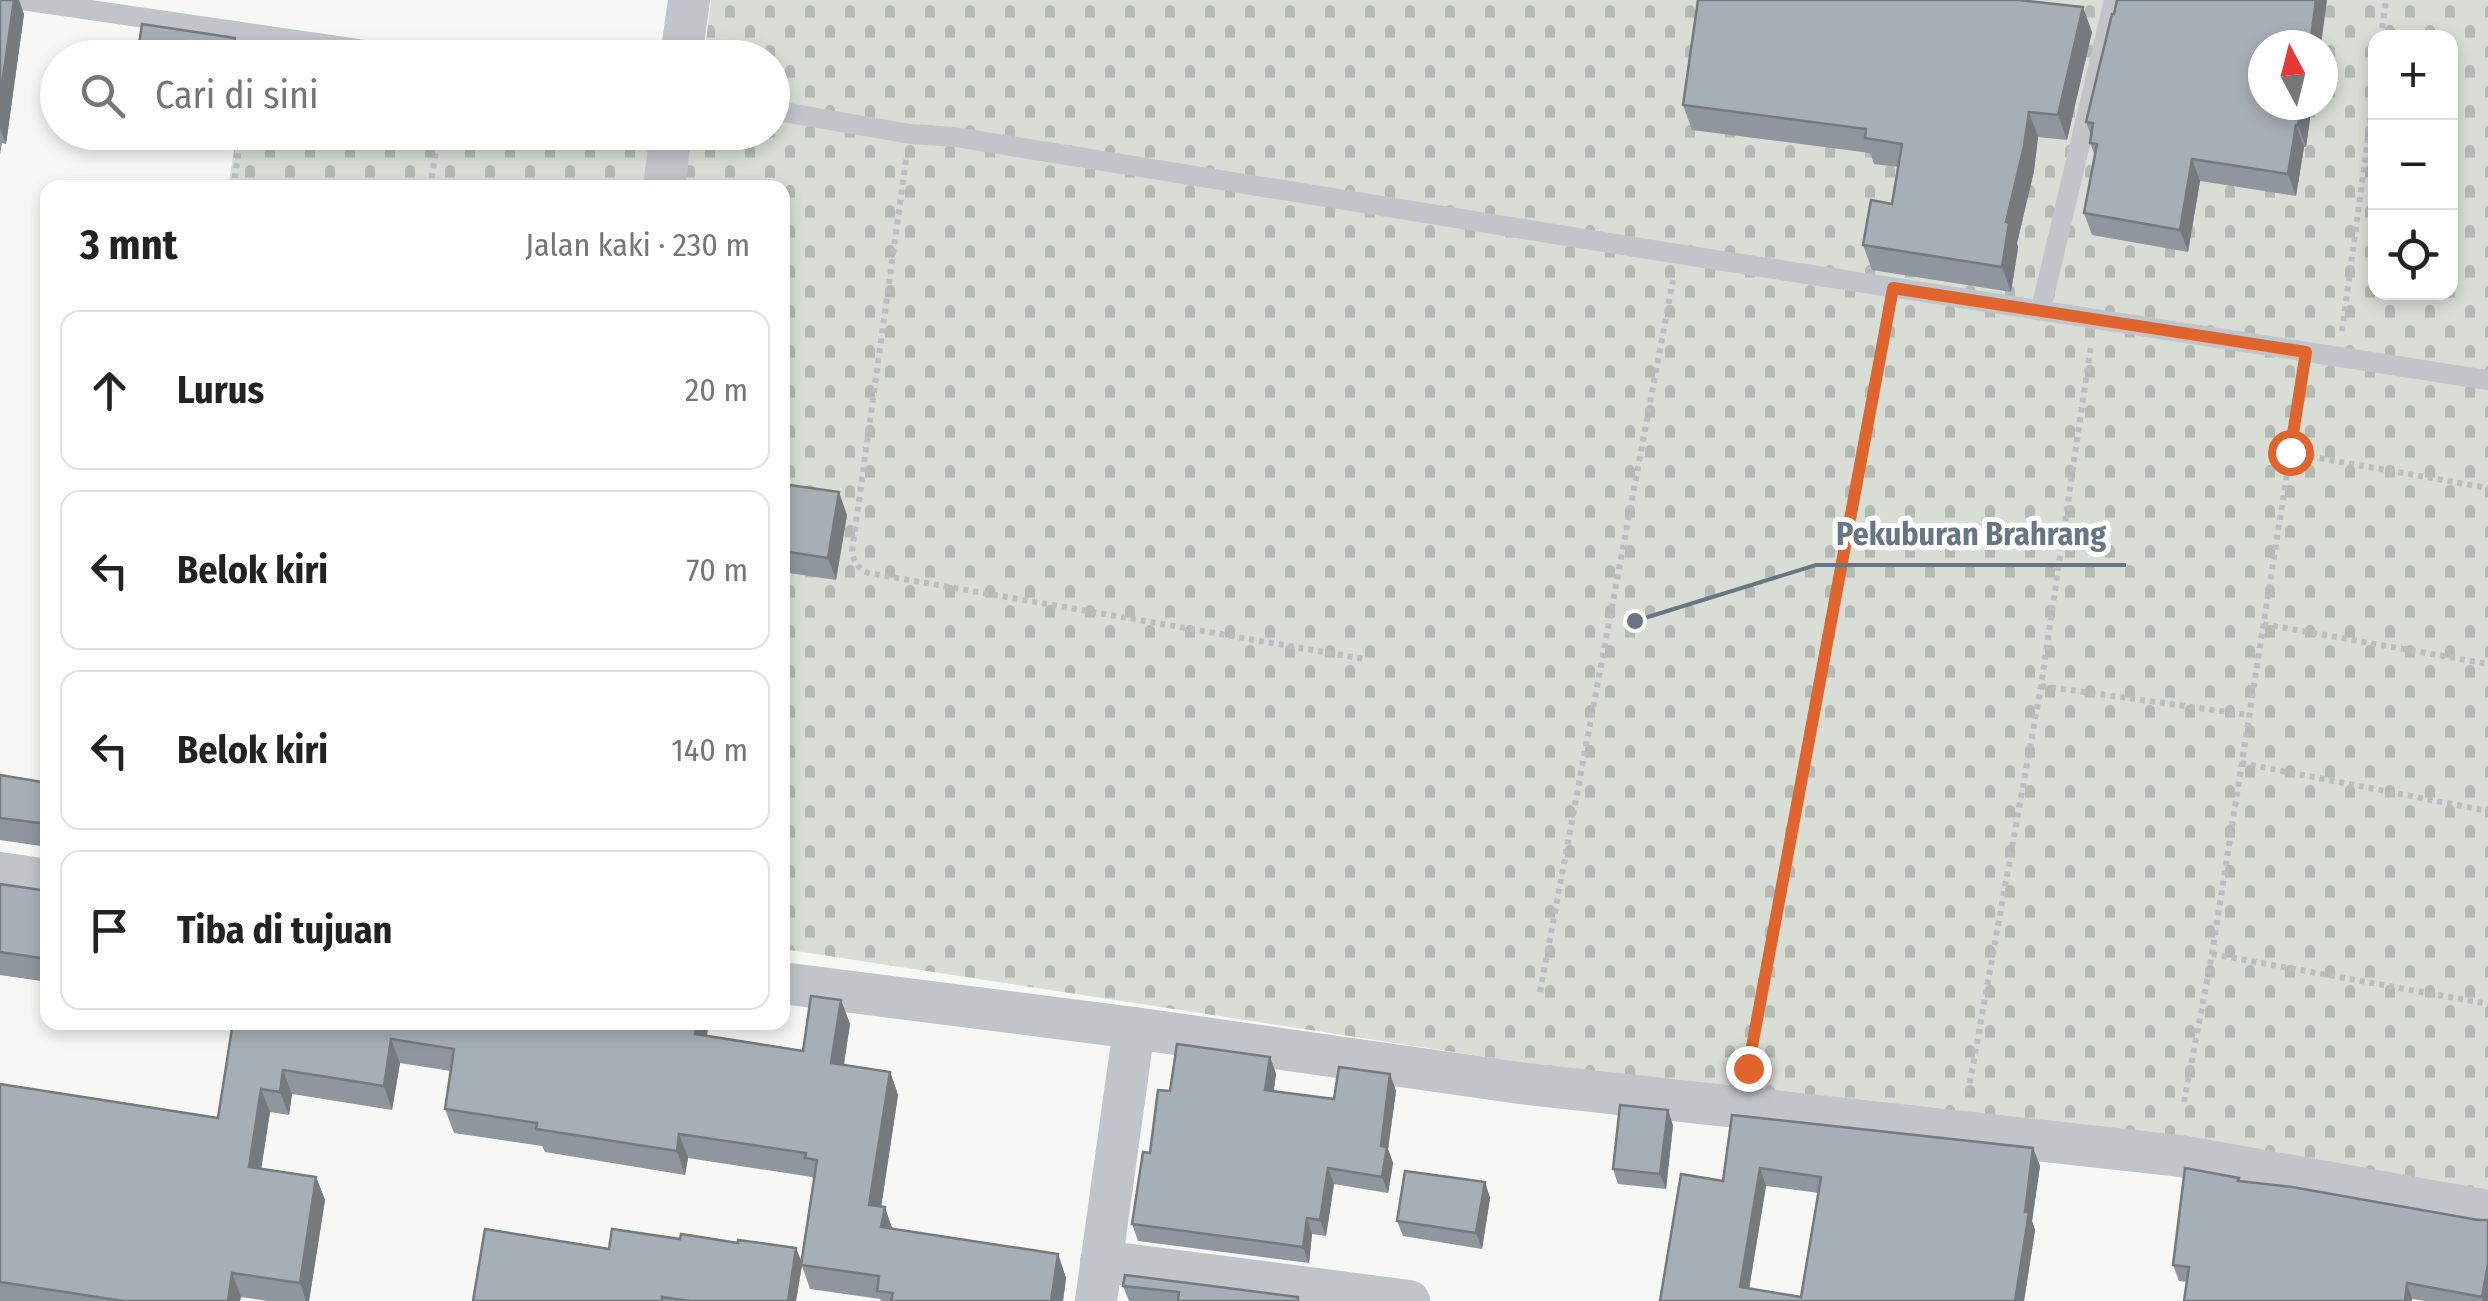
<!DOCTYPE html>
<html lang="id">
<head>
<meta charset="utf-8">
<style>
  body { margin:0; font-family:"Fira Sans Condensed",sans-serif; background:#f2f2f2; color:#222 }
  .controls { position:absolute; right:30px; top:30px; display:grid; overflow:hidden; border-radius:20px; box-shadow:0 5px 15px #0003 }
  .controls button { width:90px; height:90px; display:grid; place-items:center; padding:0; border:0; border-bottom:2px solid #e0e0e0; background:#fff; color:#222; font:50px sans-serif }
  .compass { position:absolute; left:2248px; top:30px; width:90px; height:90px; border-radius:50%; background:#fff; box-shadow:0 5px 15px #0003; rotate:353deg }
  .stop { position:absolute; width:30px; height:30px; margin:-22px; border:8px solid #df642e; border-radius:50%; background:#fff }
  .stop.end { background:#df642e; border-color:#fff; box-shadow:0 2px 10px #0008 }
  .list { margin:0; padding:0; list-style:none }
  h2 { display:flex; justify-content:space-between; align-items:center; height:130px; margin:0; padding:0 40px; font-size:42px }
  h2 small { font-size:32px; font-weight:400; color:#767676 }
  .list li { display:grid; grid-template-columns:65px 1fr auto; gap:30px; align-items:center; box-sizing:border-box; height:160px; margin:0 20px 20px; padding:0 20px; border:2px solid #e0e0e0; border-radius:20px }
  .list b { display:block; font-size:38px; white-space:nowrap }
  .list em { font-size:32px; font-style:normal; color:#767676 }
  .icon { flex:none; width:55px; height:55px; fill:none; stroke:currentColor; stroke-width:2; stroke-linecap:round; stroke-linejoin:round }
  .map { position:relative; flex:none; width:2488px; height:1301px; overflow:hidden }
  .search { position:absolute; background:#fff; box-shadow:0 5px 15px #0003; left:40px; top:40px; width:750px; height:110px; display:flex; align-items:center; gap:25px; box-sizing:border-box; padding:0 35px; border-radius:55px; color:#767676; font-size:38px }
  .panel { position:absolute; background:#fff; box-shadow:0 5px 15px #0003; left:40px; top:180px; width:750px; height:850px; border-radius:20px }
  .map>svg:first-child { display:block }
  .cemetery { fill:url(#cemetery-stones); fill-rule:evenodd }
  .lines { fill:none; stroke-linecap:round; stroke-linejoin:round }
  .path { stroke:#bbbdc0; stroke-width:6; stroke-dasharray:5 5; stroke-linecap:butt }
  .service { stroke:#c1c4c8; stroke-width:20 }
  .minor { stroke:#c1c4c8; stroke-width:42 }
  .wall { fill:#90969d; fill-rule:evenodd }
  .shaded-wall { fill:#757a7f }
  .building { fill:#a7afb6; stroke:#757a7f; stroke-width:2.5; fill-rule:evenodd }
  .route { stroke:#df642e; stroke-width:12 }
  .leader { fill:none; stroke:#677685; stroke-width:4 }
  .callout-dot { fill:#677685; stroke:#fff; stroke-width:4 }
  .callout-label { font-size:32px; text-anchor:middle; font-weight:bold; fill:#677685; stroke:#fff; stroke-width:10; stroke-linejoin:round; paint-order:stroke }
</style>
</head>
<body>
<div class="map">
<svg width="2488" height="1301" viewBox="0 0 2488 1301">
  <defs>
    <pattern id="cemetery-stones" width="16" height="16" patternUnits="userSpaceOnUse" patternTransform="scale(2.5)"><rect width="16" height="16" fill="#d8ded6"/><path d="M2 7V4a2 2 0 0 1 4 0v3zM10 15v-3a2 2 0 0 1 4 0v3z" fill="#b3b9b3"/></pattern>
  </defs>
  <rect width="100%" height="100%" fill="#f7f7f5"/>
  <path class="cemetery" d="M711,0h1777v1211l-1705,-262 -1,-761h-554l9,-55 535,-1v-74l-68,-1zM2376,38h74v254h-74zM2263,45h60v60h-60z"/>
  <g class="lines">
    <path class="path" d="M2381,38l5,-38
      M906,160l-54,391c2,12 6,17 16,22l496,86
      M233,188l9,-56
      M430,188l9,-56
      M2342,331l34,-252
      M2290,453l198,35
      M2263,624l225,40
      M2041,686l208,29
      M2241,763l247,48
      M2212,954l276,50
      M1540,992l133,-712
      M1747,1068l141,-756
      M1968,1093l73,-407 50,-341
      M2184,1102l28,-148 90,-576"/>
    <path class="service" d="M22,0l398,58
      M772,110l138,24 45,3 723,117 810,126
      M2041,309l73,-309"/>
    <path class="minor" d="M681,58l8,-58
      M664,188l7,-56
      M0,873l48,7
      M782,983l352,45 -38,273
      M1134,1028l393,56 653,72 308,55
      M1101,1261l308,40"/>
  </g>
  <path class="wall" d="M0,0l24,14 -18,130 -4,-1 -2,12z
    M2114,14l198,91 -6,42h-2l-8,49 -96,-15 -12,71 -96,-17 -8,-22 11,-57 -5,-13 1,-7 -5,-14z
    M2092,32l-25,108 -29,-3 -4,34 -17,72 1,5 -7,44 -139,-22 -9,-25 29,-41 6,-37 -24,-3 -4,-11 -178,-23 -9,-25z
    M782,484l65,31 -11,65 -54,-8z
    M0,775l48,8v64l-48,-7z
    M0,884l48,7v91l-48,-7z
    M841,1000l9,24 -6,41 46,7 8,23 -17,111 12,23 165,25 8,24 -3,23h-182l-1,-2 -70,-10 -8,-23 -6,35h-323l136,-52 71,-10 116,9 6,14 12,-80 -2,-5 -124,-19 -3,17 -140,-23 -3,-6 -88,-13 -9,-24 6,-38 -51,-8 -8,47 -100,-16 -3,21 -19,-3 -9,56 55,9 9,23 -16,101h-41l-27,-4 -1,4h-240v-217l218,34 15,-96h476l-2,14 96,15z
    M1270,1057l6,17 -2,17 60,8 56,-25 6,17 -8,58 5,14 -5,30 -54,-9 -8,52 -14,-2 -3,29 -171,-22 -6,-17 18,-71 20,-62z
    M1732,1115l301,33 7,18 -8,55 3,9 -11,71h-364l63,-120zM1766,1186l53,7 -18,104 -52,-8z
    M1673,1125l-7,64 -48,-5 -5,-15z
    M2239,1178l1,3 52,6 196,114h-63l-13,-2v2h-228l3,-19 -8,-1 -6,-16z
    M1485,1182l5,16 -8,51 -79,-13 -6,-15z
    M1123,1286l177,15h-171z"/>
  <path class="shaded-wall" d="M14,0h5l5,14 -18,130 -6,-16v-30z
    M2316,0h11l-6,45h-11z
    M2083,7l9,25 -25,108 -9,-25z
    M235,38l6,15 -1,5h-8z
    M2301,105h11l-6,42 -8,-22z
    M2029,112l9,25 -4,34 -17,72 1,5 -7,44 -9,-25 4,-45z
    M2296,125l8,22 -8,49 -8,-22z
    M2192,159l8,22 -12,71 -8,-22z
    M839,492l8,23 -11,65 -8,-22z
    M841,1000l9,24 -10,63 -9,-24z
    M697,1022h12l-6,36 -8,-24z
    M391,1039l9,24 -8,47 -8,-24z
    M1270,1057l6,17 -5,32 -6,-16z
    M283,1070l9,24 -3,21 -9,-23z
    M890,1072l8,23 -20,133 -9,-23z
    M1390,1074l6,17 -8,58 5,14 -5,30 -6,-16 -1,-31z
    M261,1089l9,23 -12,78 -9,-23z
    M1668,1110l5,15 -7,64 -6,-15z
    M679,1134l9,24 -3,17 -8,-24z
    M2033,1148l7,18 -8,55 3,9 -11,71h-9z
    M1328,1168l6,16 -8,52 -6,-16z
    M1760,1168l6,18 -19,115 -7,-14z
    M316,1177l9,23 -16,101h-3l-6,-18z
    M1485,1182l5,16 -8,51 -6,-16z
    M885,1207l8,24 -12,-4z
    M1307,1218l5,16 -3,29 -6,-16z
    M796,1248l6,16 -6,37h-8z
    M1058,1254l8,24 -3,23h-12z
    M2488,1264v37h-5l-1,-4z
    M232,1273l9,24 -1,4h-12z
    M2407,1283l5,16v2h-7z"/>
  <path class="building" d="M0,0h14l-14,98z
    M1698,0h321l64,7 -25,108 -29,-3 -5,34 -18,76 3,1 -7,44 -139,-22 8,-45 21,4 10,-60 -37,-6 1,-9 -183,-24z
    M2117,0h199l-6,45h-47v60h38l-3,20h-2l-8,49 -96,-15 -12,71 -96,-17 13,-69 -7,-1 3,-20 -7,-1 26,-108h2z
    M142,24l93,14 -3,20h-95z
    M782,484l57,8 -11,66 -46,-7z
    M0,775l48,8v41l-48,-6z
    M0,884l48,7v68l-48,-7z
    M811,996l30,4 -10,63 59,9 -21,133 16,2 -4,20 177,27 -7,47h-160l2,-8 -16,-2 2,-15 -78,-11 16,-105 -12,-2 1,-5 -127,-19 -2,17 -141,-22 1,-6 -92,-14 9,-60 -63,-10 -7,47 -101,-16 -3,22 -19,-3 -12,78 67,10 -16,106 -68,-10 -4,28h-105l-123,-19v-198l218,34 15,-96h464l-2,12 108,17z
    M1177,1044l93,13 -5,33 69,9 5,-32 51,7 -9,72 6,1 -5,30 -54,-9 -8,52 -13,-2 -4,29 -171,-23 11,-72 7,1 8,-63 12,1z
    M1620,1105l48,5 -8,64 -47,-5z
    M1732,1115l301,33 -8,64h4l-14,89h-355l21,-127 42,7zM1760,1168l61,9 -20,120 -61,-10z
    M2185,1168l54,10 -1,3 54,6 186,33h10v44l-6,33 -75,-14 -2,18h-221l5,-34 -16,-2z
    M1405,1171l80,11 -9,51 -79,-12z
    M485,1229l124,20 3,-20 68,10 1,-5 57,9v-3l58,8 -8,53h-98l-28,-4v4h-189z
    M1125,1275l173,22v4h-120l1,-9 -56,-6z"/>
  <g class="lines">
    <path class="route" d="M1748,1068l145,-780 413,64 -16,100"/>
  </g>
  <path class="leader" d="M1635 621L1816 565H2126"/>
  <circle class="callout-dot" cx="1635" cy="621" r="10"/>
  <g class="callout-label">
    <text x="1971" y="545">Pekuburan Brahrang</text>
  </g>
</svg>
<div class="controls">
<button>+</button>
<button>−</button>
<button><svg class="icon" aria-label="locate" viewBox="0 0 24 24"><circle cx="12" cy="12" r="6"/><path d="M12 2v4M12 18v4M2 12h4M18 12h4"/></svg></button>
</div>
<svg class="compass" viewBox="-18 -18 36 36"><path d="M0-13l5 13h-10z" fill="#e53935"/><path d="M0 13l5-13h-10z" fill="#767676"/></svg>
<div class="stop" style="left:2290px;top:452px"></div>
<div class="stop end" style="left:1748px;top:1068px"></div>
<div class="search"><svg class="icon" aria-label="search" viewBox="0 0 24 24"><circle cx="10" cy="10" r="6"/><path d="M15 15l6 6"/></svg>Cari di sini</div>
<section class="panel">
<h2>3 mnt<small>Jalan kaki · 230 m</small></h2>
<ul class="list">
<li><svg class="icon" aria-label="ahead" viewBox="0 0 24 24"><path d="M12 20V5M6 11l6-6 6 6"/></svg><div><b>Lurus</b></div><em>20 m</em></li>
<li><svg class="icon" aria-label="left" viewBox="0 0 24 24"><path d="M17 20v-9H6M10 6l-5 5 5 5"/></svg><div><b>Belok kiri</b></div><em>70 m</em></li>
<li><svg class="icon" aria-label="left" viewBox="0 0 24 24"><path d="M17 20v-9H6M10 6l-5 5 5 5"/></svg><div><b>Belok kiri</b></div><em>140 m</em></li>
<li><svg class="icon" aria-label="arrive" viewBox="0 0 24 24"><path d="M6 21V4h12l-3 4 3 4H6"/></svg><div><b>Tiba di tujuan</b></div></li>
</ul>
</section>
</div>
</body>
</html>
